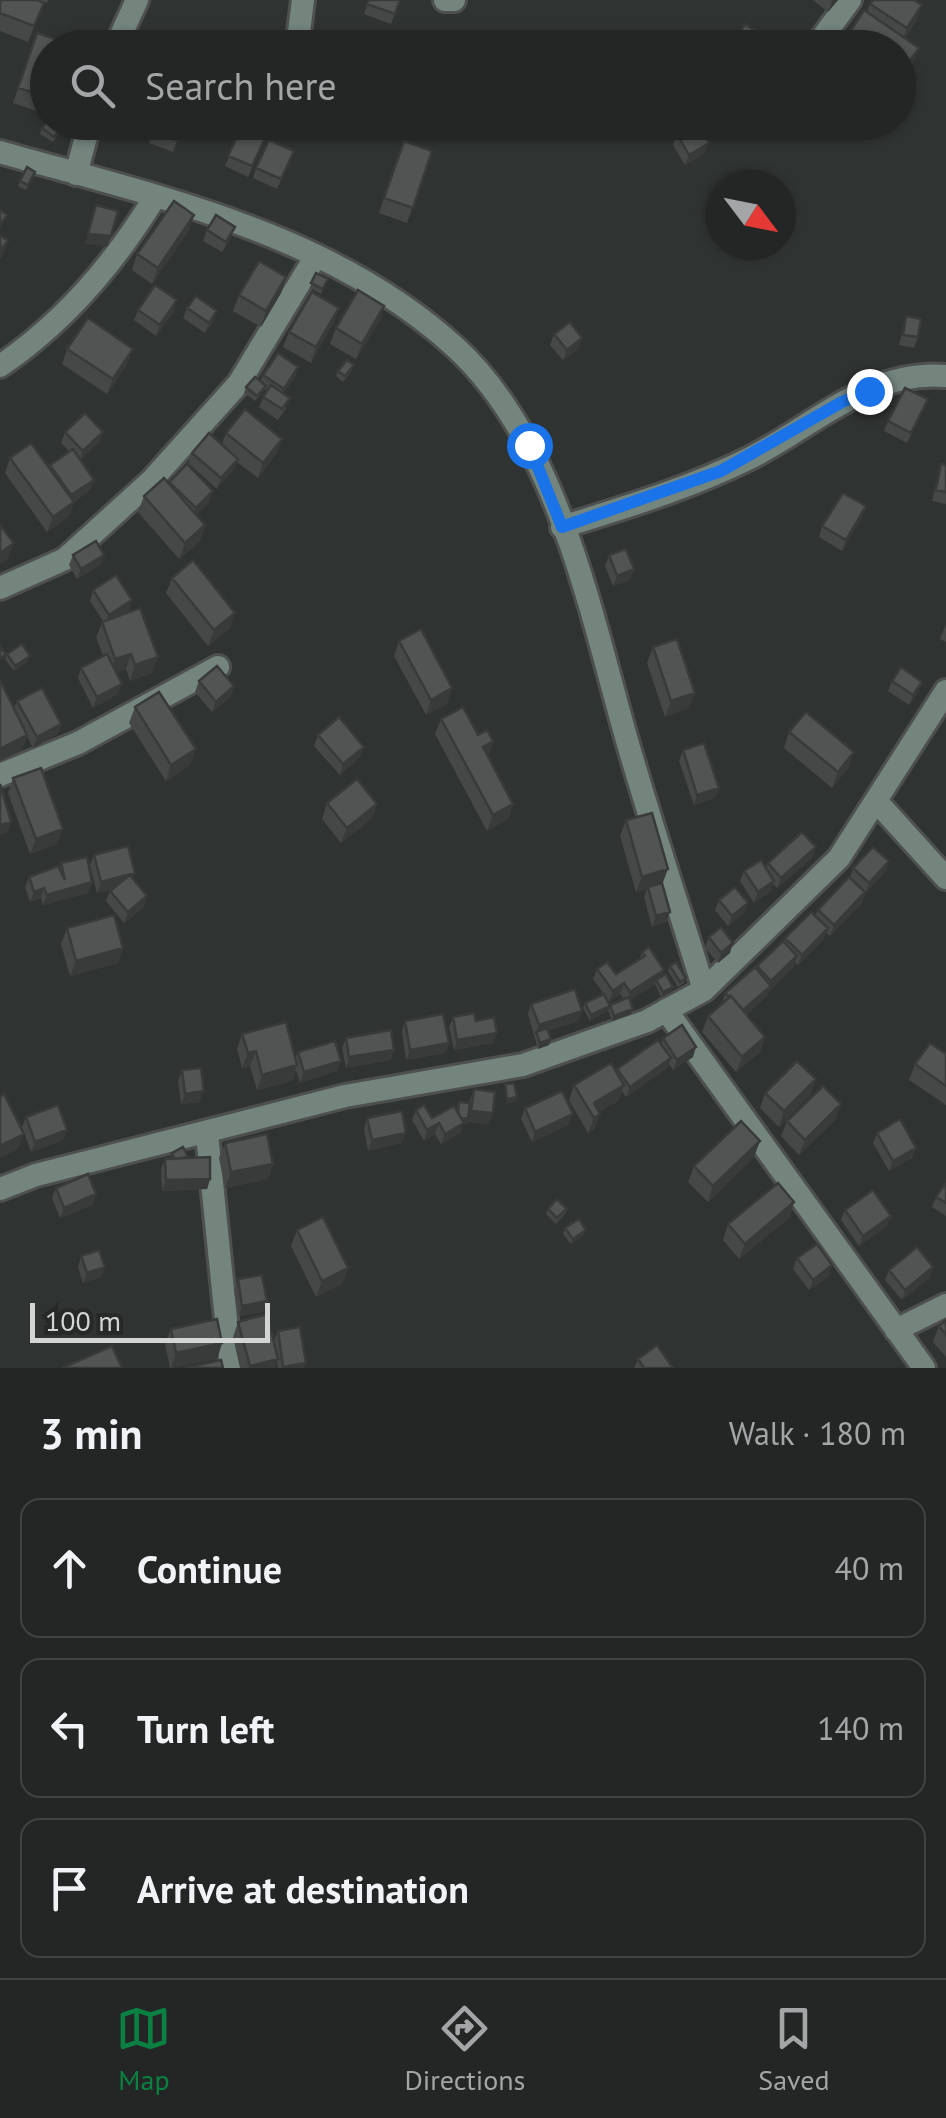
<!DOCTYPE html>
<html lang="en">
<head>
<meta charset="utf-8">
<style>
  body { margin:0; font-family:"PT Sans",sans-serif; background:#2f3232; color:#f1f3f6 }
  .compass { position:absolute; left:706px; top:170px; width:90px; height:90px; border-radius:50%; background:#232625; box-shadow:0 2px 8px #0004; rotate:122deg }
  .scale { position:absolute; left:30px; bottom:25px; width:240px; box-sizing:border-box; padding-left:10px; border:5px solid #d3d5d4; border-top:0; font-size:28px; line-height:35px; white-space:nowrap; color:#d3d5d4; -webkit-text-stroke:8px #262927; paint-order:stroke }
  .stop { position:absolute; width:30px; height:30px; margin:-22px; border:8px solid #1a73e8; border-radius:50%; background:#fff }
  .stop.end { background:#1a73e8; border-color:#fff; box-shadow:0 2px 10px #0008 }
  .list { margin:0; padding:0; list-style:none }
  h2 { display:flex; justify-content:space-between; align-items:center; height:130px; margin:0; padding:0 40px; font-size:42px }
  h2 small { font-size:32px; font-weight:400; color:#a3a5a7 }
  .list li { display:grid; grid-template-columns:65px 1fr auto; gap:30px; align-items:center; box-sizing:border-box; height:140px; margin:0 20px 20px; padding:0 20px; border:2px solid #404342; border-radius:20px }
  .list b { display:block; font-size:38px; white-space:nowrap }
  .list em { font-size:32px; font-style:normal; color:#a3a5a7 }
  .icon { flex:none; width:55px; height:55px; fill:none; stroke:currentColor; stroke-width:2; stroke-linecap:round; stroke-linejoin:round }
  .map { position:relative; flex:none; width:946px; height:1368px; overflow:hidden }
  .search { position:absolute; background:#232625; box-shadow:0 2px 8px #0004; left:30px; right:30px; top:30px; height:110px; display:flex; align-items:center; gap:25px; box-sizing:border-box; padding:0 35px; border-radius:55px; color:#a3a5a7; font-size:38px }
  .sheet { height:610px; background:#232625 }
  nav { display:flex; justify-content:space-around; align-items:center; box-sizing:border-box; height:140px; border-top:2px solid #404342; background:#232625; font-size:28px; color:#a3a5a7 }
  nav a { display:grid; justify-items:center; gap:5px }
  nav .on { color:#0b8043 }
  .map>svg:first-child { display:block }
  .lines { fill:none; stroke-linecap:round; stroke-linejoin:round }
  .minor-casing { stroke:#4d504e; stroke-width:28 }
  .minor { stroke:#74857e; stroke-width:22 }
  .wall { fill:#464847; fill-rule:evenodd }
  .shaded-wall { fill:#393b3a }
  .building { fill:#515453; stroke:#393b3a; stroke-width:2.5 }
  .route { stroke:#1a73e8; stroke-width:12 }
</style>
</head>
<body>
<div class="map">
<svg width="946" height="1368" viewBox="0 0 946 1368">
  <rect width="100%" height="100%" fill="#2f3331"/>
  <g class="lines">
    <defs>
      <path id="minor" d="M445,0h9
        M819,42l31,-42
        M115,48l22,-48
        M297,48l6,-48
        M0,152c158,45 330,81 455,195 103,94 136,268 173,397 24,83 51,164 76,246
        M76,174l14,-52
        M0,366c65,-44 114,-102 155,-169
        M562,527c64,-20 128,-39 188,-69 62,-31 120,-89 196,-82
        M0,588l65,-29 86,-78 88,-98 77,-127
        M0,775l78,-32 140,-76
        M877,802l69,76
        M666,1010l258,358
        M207,1134l24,234
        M0,1189l36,-14 309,-79 178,-31 124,-44 31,-17 26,-14 135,-132 107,-167
        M896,1330l50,-25"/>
    </defs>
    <use href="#minor" class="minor-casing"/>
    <use href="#minor" class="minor"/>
  </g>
  <path class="wall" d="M0,0h48l-1,3 -6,-1 3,1 -16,39 -28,-11z
    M369,0h31l-9,24 -27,-10z
    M813,0h25l-10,12z
    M870,4l52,1 -6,16 -11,17 14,10 -6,15 -15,21v-36h-56l8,-16 17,-20z
    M37,33l10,64 -5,16 -29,-10z
    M156,122h28l-11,30 -24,-9z
    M209,122h21l-3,7z
    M235,122h9l23,12 -19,43 -23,-11 18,-41z
    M63,126l-10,16 -13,-8 2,-6z
    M677,134l28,19 -20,12 -12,-20z
    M404,141l28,10 -25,72 -28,-10z
    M294,151l-17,38 -24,-11 3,-10z
    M35,172l-9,18 -8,-4 2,-5z
    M189,230l-37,54 -20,-14 5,-16z
    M207,230l24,7 -9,15 -19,-11z
    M316,273l12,6 -7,15 -11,-6z
    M286,277l-5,16 -20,34 -28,-16 6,-16z
    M384,306l-5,16 -23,37 -26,-15 6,-16z
    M187,308l26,14 -8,11 -22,-15z
    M339,308l-6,15 -22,40 -28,-16 6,-15z
    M138,310l36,1 -18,25 -22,-16z
    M906,316l12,21 -4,11 -15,-3z
    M554,334l24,15 -15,11 -13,-15z
    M67,349h66l-6,15 -20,30 -45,-30z
    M298,367l-3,10 -12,17 3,14 -8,12 -19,-13 8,-16 -2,-2 -10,12 -11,-8 2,-6 14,-5 3,-7z
    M352,370l-9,12 -7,-6 2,-5z
    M928,399l-21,44 -23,-12 4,-10z
    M65,432h38l-4,10 -19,18 14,20 -4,10 -16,12 -6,15 -21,15 -42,-59 5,-15 39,10 1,-3 20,-13 -9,-9z
    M226,433l56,6 -6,15 -18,24 -21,-16 -3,7 -17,20 -29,-26 4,-10 30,-9z
    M941,464l5,1v39l-14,-3z
    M169,482l40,20 -13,13 9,10 -5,16 -21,18 -41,-47 6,-16z
    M862,517l-20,34 -23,-14 3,-11z
    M73,555h31l-4,10 -23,14 -8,-14z
    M609,555l25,14 -4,11 -17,6 -8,-20z
    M172,578l58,50 -22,18 -42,-53z
    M93,590l39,10 -3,10 -6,4 29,59 -22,8 -4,-12 -10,4 2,21 -25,14 -15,-30 3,-10 22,-12 -7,-19 7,-16 -13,-20z
    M946,624v18l-6,-3z
    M399,641l48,63 -21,11 -32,-59z
    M653,647l36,61 -24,9 -18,-54z
    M7,654l21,7 -14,10 -9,-12z
    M0,680l14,29 3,-8 44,23 -3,10 -25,14 -6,-12 -6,15 -21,10z
    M199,681l35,5 -4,11 -18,15 -17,-20z
    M892,681l30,1 -4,10 -9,13 -21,-14z
    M135,707l55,58 -24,16 -37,-58z
    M441,719l52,22 -5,15 25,48 -5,15 -21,12 -52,-97z
    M789,732l60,35 -17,21 -48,-40z
    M318,735l42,22 -20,18 -26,-29z
    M683,750l32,48 -21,7 -15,-44z
    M13,778l44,66 -27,10 -22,-61z
    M327,803l50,1 -6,15 -30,24 -19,-24z
    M626,820l36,65 8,27 -4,10 -14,5 -8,-30 3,-8 -11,3 -16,-56z
    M816,847l-4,11 -35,30 -4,-4 -2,7 -17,12 -14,-22 4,-10 22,-3 2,-5z
    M94,855l39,24 11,28 -20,16 -18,-22 4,-10 3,-2 -16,4 -7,-28z
    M889,861l-4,11 -20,21 -3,10 -32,33 -4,-4 -2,7 -26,26 -3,-3 -1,4 -24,24 -3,6 -21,19 19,22 -5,15 -24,20 -34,-40 6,-16 14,-12 3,-11 31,-25 28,-26 1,-4 30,-22 3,-6 32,-32 3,-10z
    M61,863l31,19 -4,11 -45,12 -2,-7 -11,4 -5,-15 4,-10 30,-9z
    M719,900l25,13 -16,13 -13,-16z
    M67,928l56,20 -5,15 -48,13 -9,-32z
    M709,937l21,16 -12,10 -13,-15z
    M642,952l22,18 -3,7 12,10 -2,5 -10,5 -6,-13 -25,16 1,14 -19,7 -4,-11 -18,11 -7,-13 2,-5 19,-9 -11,-15 4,-10 19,5 24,-15zM604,994l5,8 11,-8 4,5 -14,7z
    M670,966l16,12 -2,5 -6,4 -10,-16z
    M531,1004l47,17 -30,10 3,8 -2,6 -11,4 -10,-35z
    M453,1017l23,4 21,12 -4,10 -39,7 -5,-23z
    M405,1021l44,22 -4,10 -39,7 -4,-29z
    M242,1034l53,24 3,-6 43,9 -4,10 -37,12 -4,-13 -4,11 -35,9 -7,-24 -8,2 -5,-19z
    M346,1038l48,12 -4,10 -44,8 -4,-20z
    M663,1038l30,19 -20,13 -4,-6 -2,4 -41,29 -4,-6 -4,10 -19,11 1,2 -6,15 -6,4 -19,-33 5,-15 42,-13 1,-3 44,-25z
    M946,1054v51l-37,-25 6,-16z
    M182,1070l18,32 -19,2 -3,-23z
    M816,1079l-6,16 -31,32 -19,-19 5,-15z
    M474,1089l15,35 -21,-2 -2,2h-3l-3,9 -19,11 -6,-10 -11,7 -12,-21 4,-10 16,8 24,-8 3,-8 10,1z
    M525,1108l44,16 -37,18 -11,-23z
    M26,1117l41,13 -4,10 -32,12 -9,-25z
    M367,1118l35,25 -34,8 -4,-22z
    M835,1120l-36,35 -18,-19 6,-15z
    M877,1133l39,15 -4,10 -23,13 -16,-28z
    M225,1143l48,21 -5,15 -43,9 -6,-30z
    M172,1153l16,4 22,22 -3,10 -45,2 -1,-22 4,-10 5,-1z
    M754,1157l-46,45 -20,-20 6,-16z
    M946,1185v31l-14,-9 4,-10z
    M56,1188l40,6 -4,11 -32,13 -8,-20z
    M794,1202l-5,16 -50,41 -16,-19 5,-16z
    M548,1209h19l-2,5 -9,10 -10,-10z
    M845,1210l42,16 -28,20 -18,-26z
    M565,1228l19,7 -13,9 -8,-10z
    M297,1230l51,38 -6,16 -26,13 -25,-51z
    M81,1256l24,11 -4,10 -18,6 -5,-16z
    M797,1258l32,18 -20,14 -16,-21z
    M933,1267l-4,11 -27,22 -17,-20 4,-10z
    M238,1279l25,33 -24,4 -5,-26z
    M946,1320v37l-13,-15 6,-16z
    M238,1322l36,19 4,-10 28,32 -2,5h-26l-1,-6 -2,6h-35l-7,-31z
    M171,1329l51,14 -5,16 -47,9 -5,-24z
    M638,1359l35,9h-39z"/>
  <path class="shaded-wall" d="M832,0h6l-10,12z
    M922,5l-6,16 -15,23 6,-16z
    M919,48l-6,15 -15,21 6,-15z
    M709,143l-4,10 -20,12 4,-10z
    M194,215l-5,15 -37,54 6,-16z
    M88,234l23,2 -4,11 -23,-3z
    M8,241l-6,16 -2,2v-9z
    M286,277l-5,16 -20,34 5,-16z
    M177,300l-3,11 -18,25 4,-11z
    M384,306l-5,16 -23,37 6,-15z
    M339,308l-6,15 -22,40 5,-16z
    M217,311l-4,11 -8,11 4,-10z
    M582,338l-4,11 -15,11 4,-10z
    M133,349l-6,15 -20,30 6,-15z
    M298,367l-3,10 -15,22 4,-10z
    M103,432l-4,10 -20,19 4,-10z
    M282,439l-6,15 -18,24 5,-15z
    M238,459l-4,10 -17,20 4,-11z
    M94,480l-4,10 -22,16 3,-11z
    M213,491l-4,11 -17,17 4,-11z
    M74,502l-6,15 -21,15 6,-15z
    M866,506l-4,11 -20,34 4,-11z
    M205,525l-5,16 -21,18 6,-16z
    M14,543l-6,16 -8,5v-11z
    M104,555l-4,10 -23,14 4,-10z
    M634,569l-4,11 -17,6 4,-10z
    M132,600l-3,10 -24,16 4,-11z
    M235,613l-5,15 -22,18 6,-16z
    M131,654l-5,15 -17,6 6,-16z
    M30,656l-2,5 -14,10 1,-5z
    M158,657l-6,16 -22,8 5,-16z
    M922,682l-4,10 -9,13 4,-10z
    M122,684l-4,10 -25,14 4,-11z
    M234,686l-4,11 -18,15 4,-10z
    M452,688l-5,16 -21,11 5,-15z
    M695,693l-6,15 -24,9 6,-16z
    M61,724l-3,10 -25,14 4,-11z
    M27,735l-6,16 -21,10v-12z
    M493,741l-6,16 -4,-10z
    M364,747l-4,10 -20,18 3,-11z
    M196,749l-6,16 -24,16 5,-16z
    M854,752l-5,15 -17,21 6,-16z
    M719,788l-4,10 -21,7 3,-10z
    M377,804l-6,15 -30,24 6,-15z
    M513,804l-5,15 -21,12 6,-16z
    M11,822l-3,10 -8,3v-10z
    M63,829l-6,15 -27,10 6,-15z
    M816,847l-4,11 -35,30 4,-10z
    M889,861l-4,11 -19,21 3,-10z
    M668,869l-6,16 -26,7 6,-15z
    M135,873l-4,11 -34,9 4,-11z
    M774,881l-3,10 -17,12 4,-11z
    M92,882l-4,11 -45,12 4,-10z
    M44,888l-3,10 -11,4 4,-10z
    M865,892l-3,11 -32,33 4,-11z
    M147,896l-3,11 -20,16 4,-11z
    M748,903l-4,10 -16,13 4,-10z
    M670,912l-4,10 -14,5 4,-11z
    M828,928l-4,11 -26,26 4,-10z
    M733,943l-3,10 -12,10 3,-10z
    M123,948l-5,15 -48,13 6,-15z
    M797,956l-3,10 -24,24 -3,6 -29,26 3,-10 28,-24 2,-7z
    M664,970l-4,10h-4l-1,4 -29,19 4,-11z
    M624,983l-4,11 -11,8 4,-11z
    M673,987l-2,5 -10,5 2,-5z
    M610,1006l-2,5 -18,10 1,-6z
    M633,1009l-2,5 -19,7 2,-5z
    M582,1011l-4,10 -41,14 -1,-3 3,-7z
    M497,1033l-4,10 -39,7 3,-10z
    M765,1037l-5,15 -24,20 6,-15z
    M551,1039l-2,6 -11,4 2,-6z
    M449,1043l-4,10 -39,7 4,-10z
    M696,1047l-3,10 -20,13 4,-10z
    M394,1050l-4,10 -44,8 3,-11z
    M256,1051l-6,15 -8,2 6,-15z
    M671,1058l-4,10 -41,29 4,-10z
    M341,1061l-4,10 -37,12 4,-11z
    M297,1065l-5,16 -35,9 5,-15z
    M816,1079l-6,16 -31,32 5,-16z
    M624,1085l-6,16 -25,15 1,-13z
    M204,1091l-4,11 -19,2 4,-10z
    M517,1097l-2,5 -10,2 2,-5z
    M841,1104l-6,16 -36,35 6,-15z
    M471,1111l22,2 -4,11 -21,-2 -2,2h-3l-3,9 -19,11 4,-10 12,-16 11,1z
    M573,1114l-4,10 -37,18 3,-10z
    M600,1114l-6,15 -6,4 6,-15z
    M439,1123l-4,11 -11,7 3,-11z
    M67,1130l-4,10 -32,12 4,-10z
    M406,1133l-4,10 -34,8 4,-11z
    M24,1134l-6,15 -18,10v-13z
    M760,1141l-6,16 -46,45 5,-16z
    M916,1148l-4,10 -23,13 4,-10z
    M273,1164l-5,15 -43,9 6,-16z
    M210,1179l-3,10 -45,2 4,-11z
    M96,1194l-4,11 -32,13 4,-10z
    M794,1202l-5,16 -50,41 6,-15z
    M891,1216l-4,10 -28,20 4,-10z
    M586,1230l-2,5 -13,9 2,-5z
    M832,1265l-3,11 -20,14 4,-10z
    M105,1267l-4,10 -18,6 4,-10z
    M933,1267l-4,11 -27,22 3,-10z
    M348,1268l-6,16 -26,13 6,-16z
    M267,1301l-4,11 -24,4 3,-10z
    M222,1343l-5,16 -46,9 5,-15z
    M278,1359l-3,9h-26l1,-2z
    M306,1363l-2,5h-21v-1z"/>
  <path class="building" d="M0,0h37l7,3 -10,23 -34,-13z
    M369,0h31l-5,14 -28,-10z
    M873,0h41l8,5 -15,23 -37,-24z
    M864,10l55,38 -15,21 -6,-4v-17h-25l-23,-16z
    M745,24l22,15 -6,9h-19l-8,-6z
    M37,33l28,9 -1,6h-16l-1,49 -29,-9z
    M154,33l31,15h-38z
    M48,120v2h16l-10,15 -12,-9z
    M156,122h28l-7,19 -25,-9z
    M244,123l23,11 -15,32 -24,-10z
    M698,123l11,20 -20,12 -12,-21z
    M269,140l25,11 -13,28 -25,-11z
    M404,141l28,10 -19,57 -29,-10z
    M27,167l8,5 -7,13 -8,-4z
    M174,201l20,14 -36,53 -21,-14z
    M96,205l22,6 -7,25 -23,-2z
    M0,210l7,5 -7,10z
    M216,215l19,12 -9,15 -19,-12z
    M0,235l8,6 -8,9z
    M259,261l27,16 -20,34 -27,-16z
    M316,273l12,6 -5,10 -12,-6z
    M155,285l22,15 -17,25 -22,-15z
    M358,290l26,16 -22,38 -26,-16z
    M312,292l27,16 -23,39 -27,-15z
    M196,296l21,15 -8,12 -22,-15z
    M906,316l15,3 -3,18 -15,-2z
    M88,318l45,31 -20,30 -46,-30z
    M570,322l12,16 -15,12 -13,-16z
    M278,353l20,14 -14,22 -21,-14z
    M347,360l7,5 -9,11 -7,-5z
    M255,377l11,9 -9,10 -11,-9z
    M271,385l19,13 -8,11 -19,-12z
    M905,388l23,11 -17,34 -23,-12z
    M245,409l37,30 -19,24 -37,-30z
    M85,413l18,19 -20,19 -18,-19z
    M209,433l29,26 -17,19 -29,-25z
    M31,443l43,59 -21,15 -43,-59z
    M73,449l21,31 -23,15 -21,-30z
    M187,464l26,27 -17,17 -27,-26z
    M941,464l5,1v27l-10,-2z
    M164,478l41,47 -20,18 -41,-47z
    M843,493l23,13 -20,34 -24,-14z
    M0,525l14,18 -14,10z
    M96,541l8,14 -23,14 -8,-14z
    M626,549l8,20 -17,7 -8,-21z
    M193,560l42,53 -21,17 -42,-52z
    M116,575l16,25 -23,15 -16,-25z
    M140,608l18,49 -23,8 -4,-11 -16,5 -13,-37z
    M421,629l31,59 -21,12 -32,-59z
    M677,639l18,54 -24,8 -18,-54z
    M22,644l8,12 -15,10 -8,-12z
    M0,647l6,7 -6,5z
    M107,654l15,30 -25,13 -16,-29z
    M217,666l17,20 -18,16 -17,-21z
    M901,667l21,15 -9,13 -21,-14z
    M0,680l27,55 -27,14z
    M42,688l19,36 -24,13 -20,-36z
    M159,692l37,57 -25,16 -36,-58z
    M463,707l15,28 9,-5 6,11 -10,6 30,57 -20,11 -52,-96z
    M806,712l48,40 -16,20 -49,-40z
    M339,717l25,30 -21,17 -25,-29z
    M704,743l15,45 -22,7 -14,-45z
    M41,768l22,61 -27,10 -23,-61z
    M357,779l20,25 -30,24 -20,-25z
    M0,784l11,38 -11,3z
    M652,813l16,56 -26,8 -16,-57z
    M802,832l14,15 -35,31 -13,-15z
    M128,846l7,27 -34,9 -7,-27z
    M873,847l16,14 -20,22 -16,-15z
    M87,857l5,25 -45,13 -3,-7 -10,4 -5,-15 29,-11 7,14 -4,-17z
    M761,860l13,21 -16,11 -14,-21z
    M130,875l17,21 -19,16 -18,-21z
    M849,877l16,15 -31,33 -16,-15z
    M662,883l8,29 -14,4 -8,-29z
    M735,887l13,16 -16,13 -13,-16z
    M811,912l17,16 -26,27 -17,-17z
    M114,915l9,33 -47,13 -9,-33z
    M721,927l12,16 -12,10 -12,-16z
    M783,941l14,15 -26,25 -14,-15z
    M649,947l15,23 -34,22 -6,-9 -11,8 -16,-22 10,-7 9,12 29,-18 -3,-4z
    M676,962l10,16 -6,4 -10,-16z
    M755,967l16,19 -28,24 -12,-14 -2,1 -4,-4z
    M666,974l7,13 -10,5 -7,-12z
    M575,989l7,22 -43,14 -8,-21z
    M604,994l6,12 -19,9 -6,-12z
    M731,996l34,41 -23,20 -34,-41z
    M629,997l4,12 -19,7 -4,-11z
    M474,1013l2,8 18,-4 3,16 -40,7 -4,-23z
    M443,1014l6,29 -39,7 -5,-29z
    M286,1022l11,43 -35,10 -6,-24 -8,2 -6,-19z
    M682,1025l14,22 -19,13 -14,-22z
    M547,1028l4,11 -11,4 -4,-11z
    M391,1030l3,20 -45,7 -3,-19z
    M658,1040l13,18 -41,29 -13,-18z
    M335,1041l6,20 -37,11 -6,-20z
    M930,1043l16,11v32l-31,-22z
    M797,1061l19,18 -32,32 -19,-18z
    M611,1063l13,22 -30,18 6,11 -6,4 -20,-33z
    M201,1068l3,23 -19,3 -3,-24z
    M514,1083l3,14 -10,2 -2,-15z
    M823,1086l18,18 -36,36 -18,-19z
    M474,1089l21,3 -2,21 -22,-2z
    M562,1091l11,23 -38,18 -10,-24z
    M4,1094l20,40 -24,12v-49z
    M459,1102l11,1 -2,16 -7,-1 -3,-6z
    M58,1105l9,25 -32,12 -9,-25z
    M424,1105l8,13 22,-12 10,17 -19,11 -6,-11 -12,7 -11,-20z
    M402,1111l4,22 -34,7 -5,-22z
    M900,1119l16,29 -23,13 -16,-28z
    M741,1121l19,20 -47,45 -19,-20z
    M267,1134l6,30 -42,8 -6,-29z
    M183,1147l5,10 -14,2 -2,-6z
    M210,1157v22l-44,1 -1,-21z
    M88,1174l8,20 -32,14 -8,-20z
    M778,1183l16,19 -49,42 -17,-20z
    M945,1184l1,1v18l-10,-6z
    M873,1190l18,26 -28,20 -18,-26z
    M557,1199l10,10 -10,9 -9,-9z
    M323,1217l25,51 -26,13 -25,-51z
    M579,1219l7,11 -13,9 -8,-11z
    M817,1244l15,21 -19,15 -16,-22z
    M917,1247l16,20 -28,23 -16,-20z
    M99,1250l6,17 -18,6 -6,-17z
    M262,1275l5,26 -25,5 -4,-27z
    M267,1314l11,45 -28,7 -12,-44z
    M217,1319l5,24 -46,10 -5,-24z
    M946,1320v15l-7,-9z
    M300,1327l6,36 -23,4 -5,-36z
    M657,1345l16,23h-29l-6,-9z
    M112,1346l10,22h-60z
    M221,1360l2,8h-38z"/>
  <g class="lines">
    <path class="route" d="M529,445l33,82 159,-56 121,-69 27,-11"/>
  </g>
</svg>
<svg class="compass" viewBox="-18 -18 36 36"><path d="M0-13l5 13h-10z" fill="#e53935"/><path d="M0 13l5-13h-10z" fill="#a3a5a7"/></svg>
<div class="scale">100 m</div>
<div class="stop" style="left:529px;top:445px"></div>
<div class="stop end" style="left:869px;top:391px"></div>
<div class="search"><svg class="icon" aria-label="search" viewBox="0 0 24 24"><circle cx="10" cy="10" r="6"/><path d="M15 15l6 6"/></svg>Search here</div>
</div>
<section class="sheet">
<h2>3 min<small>Walk · 180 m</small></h2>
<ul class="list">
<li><svg class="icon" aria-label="ahead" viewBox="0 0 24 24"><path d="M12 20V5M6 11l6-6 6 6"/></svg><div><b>Continue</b></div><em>40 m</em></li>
<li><svg class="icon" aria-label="left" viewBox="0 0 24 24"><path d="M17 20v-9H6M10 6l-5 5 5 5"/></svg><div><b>Turn left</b></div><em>140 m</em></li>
<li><svg class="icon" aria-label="arrive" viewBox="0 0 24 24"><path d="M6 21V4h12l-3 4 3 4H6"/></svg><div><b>Arrive at destination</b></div></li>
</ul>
</section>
<nav>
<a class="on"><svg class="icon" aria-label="map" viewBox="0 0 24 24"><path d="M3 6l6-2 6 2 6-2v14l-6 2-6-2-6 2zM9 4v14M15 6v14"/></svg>Map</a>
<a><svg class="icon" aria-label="directions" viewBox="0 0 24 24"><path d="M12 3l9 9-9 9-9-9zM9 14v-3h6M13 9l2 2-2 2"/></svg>Directions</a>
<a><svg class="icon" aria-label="saved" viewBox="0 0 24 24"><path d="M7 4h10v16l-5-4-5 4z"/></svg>Saved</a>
</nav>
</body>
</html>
